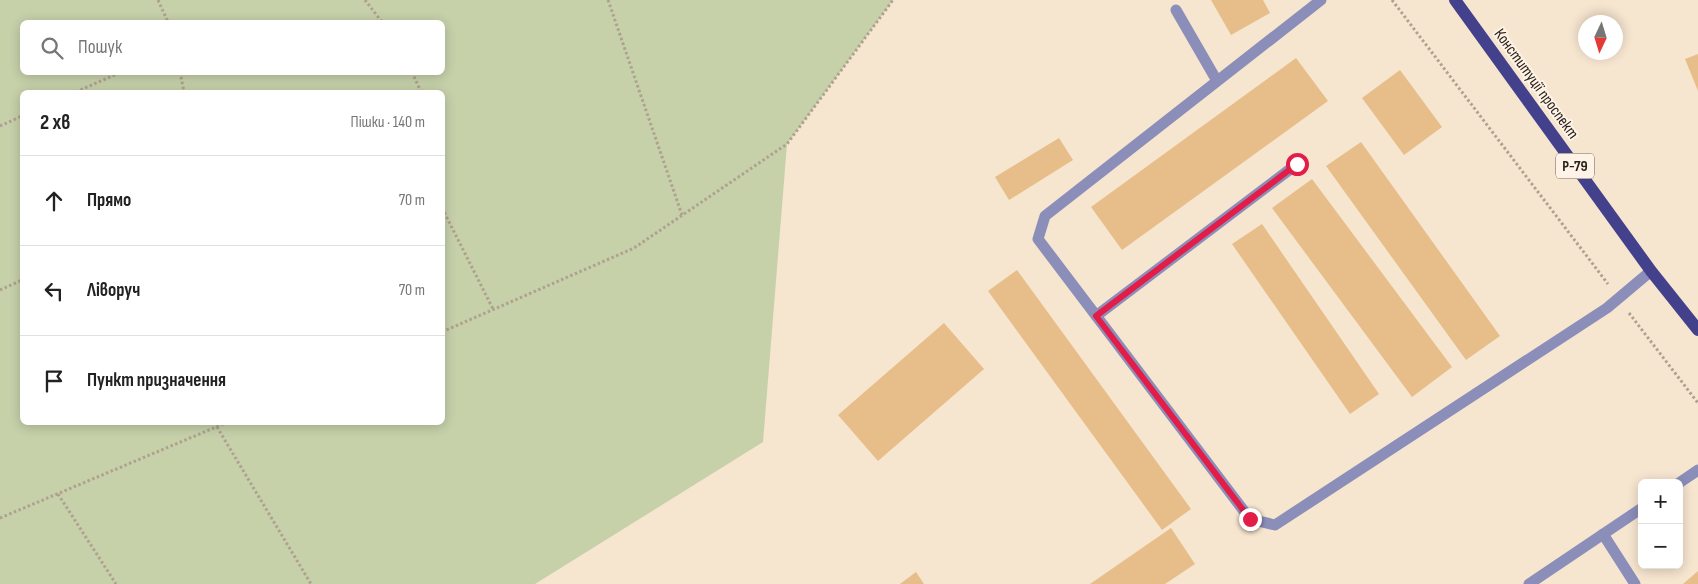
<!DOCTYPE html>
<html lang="uk">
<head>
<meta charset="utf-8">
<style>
  body { margin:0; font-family:"Sofia Sans Condensed",sans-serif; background:#f6f6f6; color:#222 }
  .controls { position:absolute; right:15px; bottom:15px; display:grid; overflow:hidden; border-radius:8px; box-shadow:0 2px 12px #0003 }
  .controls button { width:45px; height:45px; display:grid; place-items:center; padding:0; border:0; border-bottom:1px solid #e0e0e0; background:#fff; color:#222; font:25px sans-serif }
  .compass { position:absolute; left:1578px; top:15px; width:45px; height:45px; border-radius:50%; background:#fff; box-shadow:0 2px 12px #0003; rotate:184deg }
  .stop { position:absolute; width:15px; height:15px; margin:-11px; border:4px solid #e11d48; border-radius:50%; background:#fff }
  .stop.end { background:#e11d48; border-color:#fff; box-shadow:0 1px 5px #0008 }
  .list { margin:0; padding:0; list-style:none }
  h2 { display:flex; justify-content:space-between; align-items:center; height:65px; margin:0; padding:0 20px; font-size:21px }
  h2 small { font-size:16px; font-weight:400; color:#767676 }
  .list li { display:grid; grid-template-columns:32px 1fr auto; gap:15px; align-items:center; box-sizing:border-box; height:90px; padding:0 20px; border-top:1px solid #e0e0e0 }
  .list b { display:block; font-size:19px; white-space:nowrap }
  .list em { font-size:16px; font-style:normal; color:#767676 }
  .icon { flex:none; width:28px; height:28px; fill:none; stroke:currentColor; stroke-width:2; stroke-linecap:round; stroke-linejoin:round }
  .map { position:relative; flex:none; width:1698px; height:584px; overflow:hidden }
  .search { position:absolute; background:#fff; box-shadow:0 2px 12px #0003; left:20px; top:20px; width:425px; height:55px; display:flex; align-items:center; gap:12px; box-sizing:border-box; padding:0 18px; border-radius:8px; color:#767676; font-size:19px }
  .panel { position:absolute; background:#fff; box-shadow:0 2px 12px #0003; left:20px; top:90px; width:425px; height:335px; border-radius:8px }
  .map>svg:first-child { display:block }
  .green { fill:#c6d0a9; fill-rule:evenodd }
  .building { fill:#e7be89 }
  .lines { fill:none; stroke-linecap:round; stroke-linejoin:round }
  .path { stroke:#afa190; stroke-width:3; stroke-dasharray:2.5 2.5; stroke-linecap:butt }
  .lane { stroke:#8b8eb9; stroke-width:11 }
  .primary { stroke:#43408c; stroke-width:12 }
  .route { stroke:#e11d48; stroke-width:6 }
  .labels { text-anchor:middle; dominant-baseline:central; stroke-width:4; stroke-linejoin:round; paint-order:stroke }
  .shield { fill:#fef3e6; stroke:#696157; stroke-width:1 }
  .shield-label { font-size:15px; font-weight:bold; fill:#29221a }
  .street-label { font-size:16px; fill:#29221a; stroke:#fef3e6 }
</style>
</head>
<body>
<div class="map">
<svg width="1698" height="584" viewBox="0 0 1698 584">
  <rect width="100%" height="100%" fill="#f6e5cf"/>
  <path class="green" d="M0,0h893l-106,144 -24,298 -228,142h-535zM22,22h420v50h-420zM22,92h420v330h-420z"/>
  <path class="building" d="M1211,0h52l7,13 -39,22z
    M1698,54v37l-13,-32z
    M1296,58l32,43 -206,149 -31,-43z
    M1400,70l42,57 -38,28 -42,-57z
    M1059,138l14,22 -64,40 -14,-23z
    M1361,142l139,194 -34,24 -140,-194z
    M1312,179l140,188 -40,30 -140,-189z
    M1262,224l117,170 -29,20 -118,-170z
    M1017,270l174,239 -29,21 -174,-239z
    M944,323l40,46 -106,92 -40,-46z
    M1171,528l24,36 -30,20h-75z
    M1698,571v13h-15z
    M916,572l8,12h-24z"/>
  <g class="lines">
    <path class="path" d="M158,0l10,22
      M365,0l17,22
      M608,0l74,215
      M1392,0l216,284
      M180,72l4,20
      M412,72l9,20
      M76,92l45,-20
      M0,126l22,-10
      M442,208l51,101
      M0,290l22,-10
      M1629,313l69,90
      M442,332l192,-84 153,-104 106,-144
      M218,422l-1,5 94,157
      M58,494l58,90
      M0,518l228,-96"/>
    <path class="lane" d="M1321,0l-276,216 -7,23 212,280 25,6 332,-217 44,-37
      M1176,10l41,71
      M1096,316l201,-152
      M1679,483l19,-13
      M1603,534l32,50
      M1529,584l113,-76"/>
    <path class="primary" d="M1455,0l196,271 47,59"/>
  </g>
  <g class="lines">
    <path class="route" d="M1250,519l-154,-203 201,-152"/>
  </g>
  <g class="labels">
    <rect class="shield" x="1556" y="153.5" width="38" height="25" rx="4"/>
    <g class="shield-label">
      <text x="1575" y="166">Р-79</text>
    </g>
    <g class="street-label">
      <text transform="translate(1536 84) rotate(54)">Конституції проспект</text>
    </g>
  </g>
</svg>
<div class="controls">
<button>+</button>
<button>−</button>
</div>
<svg class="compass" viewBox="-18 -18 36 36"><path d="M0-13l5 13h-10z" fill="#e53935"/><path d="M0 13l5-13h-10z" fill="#767676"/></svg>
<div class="stop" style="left:1297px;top:164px"></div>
<div class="stop end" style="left:1250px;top:519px"></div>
<div class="search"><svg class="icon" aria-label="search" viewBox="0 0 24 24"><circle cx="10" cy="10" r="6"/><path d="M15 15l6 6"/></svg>Пошук</div>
<section class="panel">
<h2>2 хв<small>Пішки · 140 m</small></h2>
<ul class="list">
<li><svg class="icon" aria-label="ahead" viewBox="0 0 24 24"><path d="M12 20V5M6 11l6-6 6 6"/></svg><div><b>Прямо</b></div><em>70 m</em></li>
<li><svg class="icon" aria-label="left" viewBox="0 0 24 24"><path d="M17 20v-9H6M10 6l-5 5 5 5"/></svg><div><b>Ліворуч</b></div><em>70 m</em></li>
<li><svg class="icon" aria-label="arrive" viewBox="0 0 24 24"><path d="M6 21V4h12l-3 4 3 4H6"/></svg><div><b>Пункт призначення</b></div></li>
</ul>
</section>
</div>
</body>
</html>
